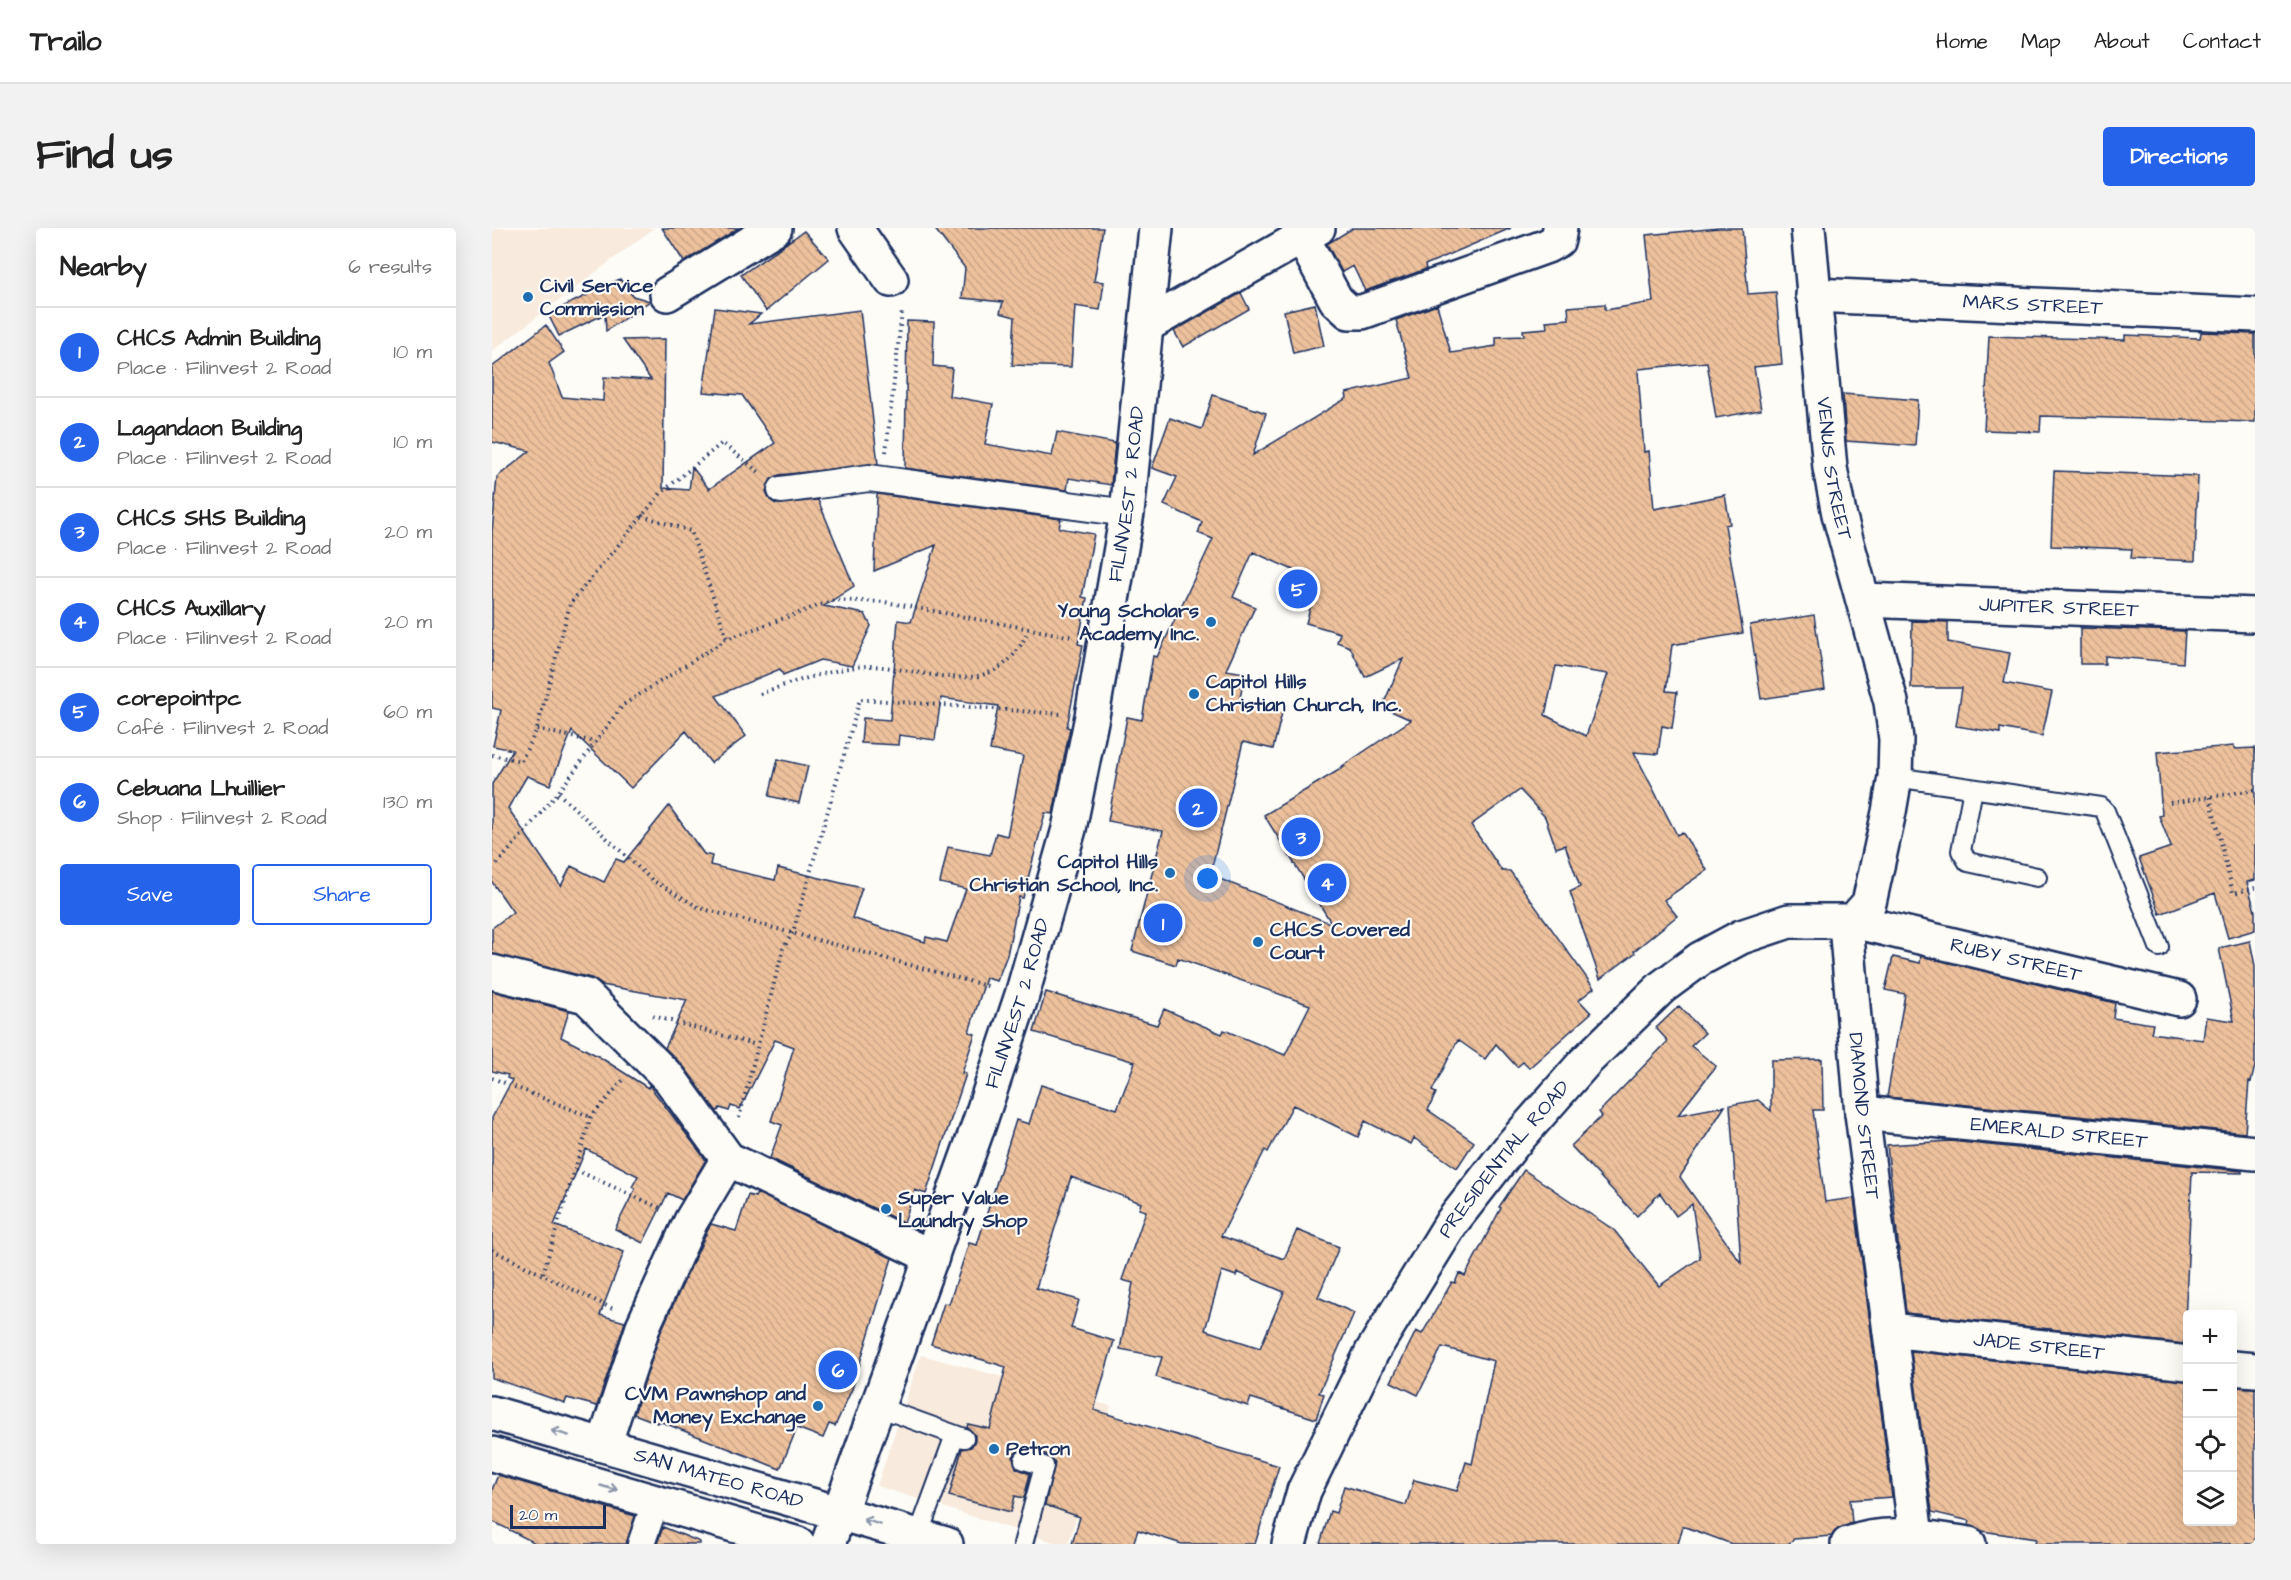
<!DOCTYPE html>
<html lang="en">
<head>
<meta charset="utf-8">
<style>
  body { margin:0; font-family:"Architects Daughter",sans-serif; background:#f2f2f2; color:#222 }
  .controls { position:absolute; right:18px; bottom:18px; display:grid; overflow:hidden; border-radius:6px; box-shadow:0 6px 24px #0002 }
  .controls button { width:54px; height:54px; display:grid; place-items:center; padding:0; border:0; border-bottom:2px solid #e0e0e0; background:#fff; color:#222; font:30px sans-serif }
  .scale { position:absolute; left:18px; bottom:15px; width:96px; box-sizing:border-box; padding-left:6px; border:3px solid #1b2f5e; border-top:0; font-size:16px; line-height:21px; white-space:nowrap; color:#1b2f5e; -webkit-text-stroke:4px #fdfcf7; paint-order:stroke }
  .you { position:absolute; left:716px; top:651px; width:21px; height:21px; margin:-15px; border:4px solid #fff; border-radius:50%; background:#1a73e8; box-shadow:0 0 0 9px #1a73e833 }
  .badge { display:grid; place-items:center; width:39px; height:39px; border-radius:50%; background:#2563eb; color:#fff; font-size:20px; font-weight:700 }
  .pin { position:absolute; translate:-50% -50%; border:3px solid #fff; box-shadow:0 2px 6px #0006 }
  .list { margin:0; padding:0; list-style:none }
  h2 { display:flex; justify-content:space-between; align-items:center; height:78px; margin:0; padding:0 24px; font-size:26px }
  h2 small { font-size:20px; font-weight:400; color:#767676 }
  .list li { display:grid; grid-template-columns:39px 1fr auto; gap:18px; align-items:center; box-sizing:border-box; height:90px; padding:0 24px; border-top:2px solid #e0e0e0 }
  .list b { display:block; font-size:22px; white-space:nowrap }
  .list p { margin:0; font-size:20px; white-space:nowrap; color:#767676 }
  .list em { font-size:20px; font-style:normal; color:#767676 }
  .actions { display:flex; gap:12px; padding:18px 24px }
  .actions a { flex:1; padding:14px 0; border:2px solid #2563eb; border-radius:6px; text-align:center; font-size:21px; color:#2563eb }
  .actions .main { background:#2563eb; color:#fff }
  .icon { flex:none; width:33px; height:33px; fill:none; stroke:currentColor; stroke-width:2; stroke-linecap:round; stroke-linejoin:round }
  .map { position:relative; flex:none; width:1763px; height:1316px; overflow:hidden; border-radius:6px }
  header { display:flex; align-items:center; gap:36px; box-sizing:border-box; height:84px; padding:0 30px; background:#fff; border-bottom:2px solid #e0e0e0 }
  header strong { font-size:28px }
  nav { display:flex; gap:33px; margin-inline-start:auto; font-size:21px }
  .intro { display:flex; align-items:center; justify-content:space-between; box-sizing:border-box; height:144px; padding:0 36px }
  h1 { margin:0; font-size:42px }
  .button { padding:15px 27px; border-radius:6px; background:#2563eb; color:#fff; font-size:21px; font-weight:700 }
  main { display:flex; gap:36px; padding:0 36px }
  aside { flex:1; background:#fff; border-radius:6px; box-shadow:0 6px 24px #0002 }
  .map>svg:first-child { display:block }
  .built { fill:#f8eadc }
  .building { fill:url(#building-back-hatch); stroke:#1b2f5e; stroke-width:1.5; fill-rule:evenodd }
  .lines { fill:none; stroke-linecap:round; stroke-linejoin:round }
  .service-casing { stroke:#1b2f5e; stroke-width:22 }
  .pedestrian-casing { stroke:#1b2f5e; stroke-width:30 }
  .minor-casing { stroke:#1b2f5e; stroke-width:38 }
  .tertiary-casing { stroke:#1b2f5e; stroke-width:38 }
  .primary-casing { stroke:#1b2f5e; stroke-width:38 }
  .path { stroke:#1b2f5e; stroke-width:4; stroke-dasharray:1.5 4.5; stroke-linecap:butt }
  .service { stroke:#fdfcf7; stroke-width:18 }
  .pedestrian { stroke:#fdfcf7; stroke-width:26 }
  .minor { stroke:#fdfcf7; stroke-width:33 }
  .tertiary { stroke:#fdfcf7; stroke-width:33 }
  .primary { stroke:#fdfcf7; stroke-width:33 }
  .oneway { stroke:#8c96aa }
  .poi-dot { fill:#1f6fb2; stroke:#fdfcf7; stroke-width:2 }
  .labels { text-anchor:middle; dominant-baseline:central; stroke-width:4.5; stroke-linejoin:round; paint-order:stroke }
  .poi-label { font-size:20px; font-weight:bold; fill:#1b2f5e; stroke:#fdfcf7; text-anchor:start }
  .street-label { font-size:20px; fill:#1b2f5e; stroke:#fdfcf7 }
</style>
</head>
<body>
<header>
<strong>Trailo</strong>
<nav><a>Home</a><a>Map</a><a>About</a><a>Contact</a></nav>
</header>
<div class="intro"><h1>Find us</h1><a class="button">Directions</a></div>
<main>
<aside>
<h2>Nearby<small>6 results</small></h2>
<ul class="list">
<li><span class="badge">1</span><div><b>CHCS Admin Building</b><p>Place · Filinvest 2 Road</p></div><em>10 m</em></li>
<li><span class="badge">2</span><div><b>Lagandaon Building</b><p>Place · Filinvest 2 Road</p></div><em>10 m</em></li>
<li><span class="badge">3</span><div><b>CHCS SHS Building</b><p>Place · Filinvest 2 Road</p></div><em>20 m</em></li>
<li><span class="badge">4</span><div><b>CHCS Auxillary</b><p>Place · Filinvest 2 Road</p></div><em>20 m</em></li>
<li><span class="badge">5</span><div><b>corepointpc</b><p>Café · Filinvest 2 Road</p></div><em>60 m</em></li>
<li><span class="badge">6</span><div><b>Cebuana Lhuillier</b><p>Shop · Filinvest 2 Road</p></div><em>130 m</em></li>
</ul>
<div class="actions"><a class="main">Save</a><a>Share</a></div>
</aside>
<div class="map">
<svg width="1763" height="1316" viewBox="0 0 1763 1316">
  <defs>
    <pattern id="building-back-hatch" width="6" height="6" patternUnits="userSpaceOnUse" patternTransform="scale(1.5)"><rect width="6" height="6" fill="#edc19c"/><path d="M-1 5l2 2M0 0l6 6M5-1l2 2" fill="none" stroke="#cba689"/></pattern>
  </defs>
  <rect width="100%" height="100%" fill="#fdfcf7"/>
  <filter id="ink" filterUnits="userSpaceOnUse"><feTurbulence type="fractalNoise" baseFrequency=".0167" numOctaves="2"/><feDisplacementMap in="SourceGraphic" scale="12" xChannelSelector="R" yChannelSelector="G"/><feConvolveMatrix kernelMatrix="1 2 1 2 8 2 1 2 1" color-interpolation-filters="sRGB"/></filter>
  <g filter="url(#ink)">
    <path class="built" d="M0,0h162l-162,123z
      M429,1127l190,51 -43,138h-8l-183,-58z"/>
    <path class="building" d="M170,0h77l-55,34z
      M442,0h169l-9,53 10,1 -4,28 -25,-4 -4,61 -59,-2 3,-48 -15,-4 3,-11 -41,-4 3,-30z
      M861,0h158l-86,37 1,4 -61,22 -12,-25 -11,6 -15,-28z
      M1227,0h23l6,66 28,-2 6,72 -28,3 7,43 -45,8 -9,-56 -68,7 -1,2 6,81 5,-1 5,58 71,-14 5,29 -5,1 18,108 -71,12 -6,46 11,1 -5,36 -10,-2 -4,28 -24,-2 43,83 5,-3 25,38 -43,30 13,16 -43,35 1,2 -35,26 -30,-87 10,-5 -15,-42 -9,3 -11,-31 -25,-27 -49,35 31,46h8l84,117 -15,12 12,13 -62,55 -6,-6 -6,5 -21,-23 -11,15 -27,-19 -26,51 4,2 -8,17 46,32 -17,26 -43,-30 -3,6 -46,-23 -7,16 -65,-32 -25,47 -3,-2 -44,86 63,23 13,-29 42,17 -21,50 36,16 -35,80 5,1 -8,25 -65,-21 -3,8 -92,-29 6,-20 -42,-8 13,-66 -11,-3 24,-69 -7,-2 2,-6 -70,-26 -35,111 43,12 -8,28 43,13 -20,69 185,56 -24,78h-73l-44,-14 -5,14h-61l8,-27 -35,-12 10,-42 -7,-8 -21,-6 -10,2 -4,6 3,11 14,6 -6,24 -9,-2 -4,16 -62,-16 13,-47 9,-2 4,-6v-6l-8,-8 1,-3 22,5 16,-62 -75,-23 13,-41 5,1 20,-61 8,2 39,-125 13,4 12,-39 76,24 18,-47 -101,-30 12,-40 111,33 7,-16 58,25 2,-4 61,25 25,-50 -132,-47 -2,7 -44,-14 31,-120 -55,-10 19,-104 15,3 11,-64 4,1 56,-118 -15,-6 4,-11 -38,-17 13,-28 -25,-9 18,-50 32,11 11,-34 53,18 -13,42 94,-57 -1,-5 66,-15 -16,-58 41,-15 14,48 45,-7v-9l28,-1 -1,-6 24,-2 -1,-7 23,-2 -1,-12 37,-3v6l48,-8 -7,-67zM761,324l47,21 -5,14 19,7 -8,29 34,10 -3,9 13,5 15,30 38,-18 -21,48 29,13 -70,47h3l-80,48 68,109 -122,-49 33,-133 30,7 9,-36 -43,-10 6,-30 -19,-3 29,-63 -22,-10zM1064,438l52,8 -22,62 -41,-21zM730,1043l14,5 1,-4 47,20 -24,56 -55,-18z
      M312,3l25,28 -63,52 -25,-36z
      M128,51l13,17 17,5 -44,30 -1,-17 -46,22 -11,-22z
      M749,65l8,16 -66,38 -9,-16z
      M823,76l9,42 -31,7 -9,-42z
      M223,80l46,6 -12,10 111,-14 18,154 -99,11 -8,4 -5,12 4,9 6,4 42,-4 36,86 -30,20 41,8 6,12 -19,40 -32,-6 -37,15 -3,-6 -64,27 30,40 -35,27 -25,-32 -55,57 -59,-57 -22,54 -23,-9 -19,32 53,78 10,-20 33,16 12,-23 8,3 45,-56 35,48 8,2 -2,9 65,15 3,-12 84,20 -10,30 73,24 1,-5 21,5 19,-53 -26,-6 8,-36 42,8 6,-22 11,3 16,-80 -33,-6 8,-44 -57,-8 -6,42 -36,-5 -1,10 -37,-2 2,-25 27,2 8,-100 13,2 25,-77 -62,26 3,-77 184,25 -2,9 35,6 -12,63 5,1 -9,46 5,1 -16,82 3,1 -17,86 -8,-1 -22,85 -4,-1 -12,58 -10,26 -11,-3 -17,54 6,2 -13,39 4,1 -40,120 -11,-4 -11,33 -134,-65 12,-33 -11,-4 23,-74 -19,-7 -35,69 -9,-3 -2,5 -9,-3 -3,4 -32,-44 -20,-20 22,-48 -85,-15 -11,-7 -99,-24v-26l21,-16 -21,-30v-98l21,-34 -20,-4 8,-36 -9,-2v-176l5,-55 33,-26 -38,-9v-75l54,-42 18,27 -15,11 13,34 41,4 1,-24 47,3 -28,-40 42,-1 -2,149 26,2 3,-23 17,22 66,-46 -33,-48 -39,-3z
      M415,93l27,1 -1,44 19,2 -3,28 44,8 -8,40 67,12 5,-24 58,11 -4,42 -42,-7 -2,12 -162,-22z
      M1709,104l54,2v88l-214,-6 -1,16 -56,-2 5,-94 136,4v-5l75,3z
      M1351,166l75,6 -3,46 -69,-5z
      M1562,243l144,5 -3,85 -64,-3 1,-9 -81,-3z
      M1322,387l11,74 -64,10 -11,-74z
      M1420,393l36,1v20l62,11 -6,30 48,9 -10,44 -42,-8v5l-44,-7 6,-38h-51z
      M1588,400l105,3 -2,32 -78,-7v8h-25z
      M1742,518v3l21,-1v132l-8,2 8,29v19l-27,8 -13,-45 -55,21 -21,-56 32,-11 -12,-31 3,-1 -5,-63z
      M286,531l30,7 -9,37 -30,-7z
      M1758,713l5,25v100l-4,16 -2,-1 -4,52 -358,-36 18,-103 -20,-4 8,-33 27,6 1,-7 194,47 -2,15 40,6 -2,9 52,7 3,-23 28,4 -15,-73z
      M0,763l77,20 -8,26 37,19 50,32 1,-3 57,75 -24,40 -14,-7 -25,50 -28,-14 20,-40 -3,-2 6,-11 -52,-27 -32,76 70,27 -24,63 25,7 -28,84 -30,-8 -2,5 -73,-25v-260l20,-38 -5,-2 1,-3 -16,-4z
      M1187,778l26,27 -14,13 25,20 -38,49 47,-9 -45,71 61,86 -11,-158 28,-5 13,11v-51l51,-1 1,51h-10l12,92 29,-4 38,299 -42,3 2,23 -17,8 -3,5 -38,3 -6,5h-56l-49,-18 -5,18h-358l10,-33 6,2 8,-27 62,19 8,-25 43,11 9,-29 6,2 22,-103 -52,-14 -24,48 -27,-13 25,-51 6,3 30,-52 3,1 4,-10 6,3 36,-68 -2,-1 25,-37 90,60 45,56 41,-28 -8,-54 -16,12 -16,-23 -23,23 -66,-70 31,-30 -3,-4 69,-71 -12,-13z
      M1458,913l292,30v2l-50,-1 -8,172 -278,-31 -19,-168z
      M265,965l135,65 -40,131 -17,37 -6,-2 -6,14 -26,-10 -17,41 -121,-48 -1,2 -24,-9 27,-83 47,-101 3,-6 25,7 12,-36 7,2z
      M1419,1123l276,30v140h45v-134l23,1v156h-220l1,-5 -54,-8 -13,-6 1,-4 -38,-9z
      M6,1247l137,41 -9,28h-89l-45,-23v-31z
      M171,1299l37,15v2h-43z"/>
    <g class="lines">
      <defs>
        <path id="service" d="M1403,549l206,30 4,4 54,136
          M1481,561l-12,62 7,11 69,15
          M386,1179l86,31
          M426,1308l37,-101
          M531,1316l21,-78 -20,-6"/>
        <path id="pedestrian" d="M289,262l88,-12 258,35
          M149,1316l15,-43"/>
        <g id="minor">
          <path d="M363,0l36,52"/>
          <path id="s1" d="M1316,0l22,240 9,46 52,188 5,37 -1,38 -6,35 -20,91 -16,18 -6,15 15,177 54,423"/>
          <path d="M810,9l34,63 13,12h13l185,-66 11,-6 2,-12"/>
          <path d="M175,66l108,-66"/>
          <path id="s2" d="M1321,67l442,20"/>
          <path d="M655,97l171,-97"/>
          <path id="s3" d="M1371,372l392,15"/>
          <path d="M0,744l94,24 84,83 58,80 204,98"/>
          <path id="s4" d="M1370,885l393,40"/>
          <path id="s5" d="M1398,1102l298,33"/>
          <path d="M1740,1140l23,2"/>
          <path d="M112,1217l40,-121 47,-103 37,-62"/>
          <path id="s6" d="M797,1316l15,-53 68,-139 80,-130 61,-78 72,-82 77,-75 38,-28 41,-22 48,-16h64l326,78"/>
          <path d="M1356,1316c39,-15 82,-6 121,0"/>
        </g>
        <g id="tertiary">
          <path id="s7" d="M336,1316l151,-420 43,-129 47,-166 23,-113 35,-203 29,-285"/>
        </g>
        <g id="primary">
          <path id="s8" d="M0,1185l454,131"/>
          <path d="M0,1226l306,90"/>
        </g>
      </defs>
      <use href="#service" class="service-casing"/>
      <use href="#pedestrian" class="pedestrian-casing"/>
      <use href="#minor" class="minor-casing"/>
      <use href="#tertiary" class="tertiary-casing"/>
      <use href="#primary" class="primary-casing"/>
      <path class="path" d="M394,224l16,-141
        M150,288l49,15 36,108
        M268,466c24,-10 86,-29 111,-28 60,3 125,39 157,-35
        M45,501l58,13
        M0,527l29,6 16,-32 33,-125 91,-111 61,-50 37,29
        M66,565l94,87 48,28 291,79
        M1718,569l23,96 22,-5
        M1678,575l85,-13
        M5,636l61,-71 65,-88 104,-66 107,-39 51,2 188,35
        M161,788l104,29
        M0,850l99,39
        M247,890l44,-169 10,-17 67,-233 201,15
        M84,942l84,38
        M0,1022l123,60
        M51,1045l48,-156 34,-39"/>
      <use href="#service" class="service"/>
      <use href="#pedestrian" class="pedestrian"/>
      <use href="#minor" class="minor"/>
      <use href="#tertiary" class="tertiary"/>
      <use href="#primary" class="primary"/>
    </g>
    <defs><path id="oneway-shaft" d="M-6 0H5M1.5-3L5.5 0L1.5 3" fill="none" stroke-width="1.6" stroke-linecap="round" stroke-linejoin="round" transform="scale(1.5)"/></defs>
    <g class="oneway">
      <use href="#oneway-shaft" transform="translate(68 1205) rotate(-164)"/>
      <use href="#oneway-shaft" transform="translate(117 1260) rotate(16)"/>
      <use href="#oneway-shaft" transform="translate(380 1294) rotate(-163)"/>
    </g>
  </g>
  <g class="poi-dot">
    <circle cx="36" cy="69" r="6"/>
    <circle cx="719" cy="394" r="6"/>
    <circle cx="702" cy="466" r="6"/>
    <circle cx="678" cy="645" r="6"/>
    <circle cx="766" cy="714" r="6"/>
    <circle cx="394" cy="981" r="6"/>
    <circle cx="326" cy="1178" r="6"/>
    <circle cx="502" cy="1221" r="6"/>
  </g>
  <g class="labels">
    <g class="poi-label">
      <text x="48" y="58">Civil Service<tspan x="48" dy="23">Commission</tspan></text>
      <text x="707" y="383" text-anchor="end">Young Scholars<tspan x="707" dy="23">Academy Inc.</tspan></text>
      <text x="714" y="454">Capitol Hills<tspan x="714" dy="23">Christian Church, Inc.</tspan></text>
      <text x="666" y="634" text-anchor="end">Capitol Hills<tspan x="666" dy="23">Christian School, Inc.</tspan></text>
      <text x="778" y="702">CHCS Covered<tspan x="778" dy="23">Court</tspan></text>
      <text x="406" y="970">Super Value<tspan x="406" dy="23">Laundry Shop</tspan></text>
      <text x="314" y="1166" text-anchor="end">CVM Pawnshop and<tspan x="314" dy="23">Money Exchange</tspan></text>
      <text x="514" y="1221">Petron</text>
    </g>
    <g class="street-label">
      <text stroke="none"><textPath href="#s2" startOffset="220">MARS STREET</textPath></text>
      <text stroke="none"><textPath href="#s1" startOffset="242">VENUS STREET</textPath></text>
      <text stroke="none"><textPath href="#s7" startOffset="1095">FILINVEST 2 ROAD</textPath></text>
      <text stroke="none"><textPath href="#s3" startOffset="196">JUPITER STREET</textPath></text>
      <text stroke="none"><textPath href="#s6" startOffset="1054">RUBY STREET</textPath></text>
      <text stroke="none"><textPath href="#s7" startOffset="573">FILINVEST 2 ROAD</textPath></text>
      <text stroke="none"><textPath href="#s1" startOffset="908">DIAMOND STREET</textPath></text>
      <text stroke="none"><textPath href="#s4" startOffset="198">EMERALD STREET</textPath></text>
      <text stroke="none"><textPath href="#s6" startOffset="444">PRESIDENTIAL ROAD</textPath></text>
      <text stroke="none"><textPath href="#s5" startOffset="150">JADE STREET</textPath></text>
      <text stroke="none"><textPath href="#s8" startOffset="236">SAN MATEO ROAD</textPath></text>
    </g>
  </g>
</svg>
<div class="controls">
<button>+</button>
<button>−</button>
<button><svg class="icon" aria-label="locate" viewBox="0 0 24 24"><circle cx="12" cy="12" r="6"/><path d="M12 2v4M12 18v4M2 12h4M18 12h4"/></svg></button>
<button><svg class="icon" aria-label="layers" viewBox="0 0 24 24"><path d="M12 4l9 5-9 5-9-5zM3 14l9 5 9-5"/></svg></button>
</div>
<div class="scale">20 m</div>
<div class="you"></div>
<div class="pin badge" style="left:671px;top:695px">1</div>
<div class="pin badge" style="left:706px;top:580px">2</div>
<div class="pin badge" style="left:809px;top:609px">3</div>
<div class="pin badge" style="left:835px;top:655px">4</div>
<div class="pin badge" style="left:806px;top:361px">5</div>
<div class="pin badge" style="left:346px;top:1142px">6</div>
</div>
</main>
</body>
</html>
